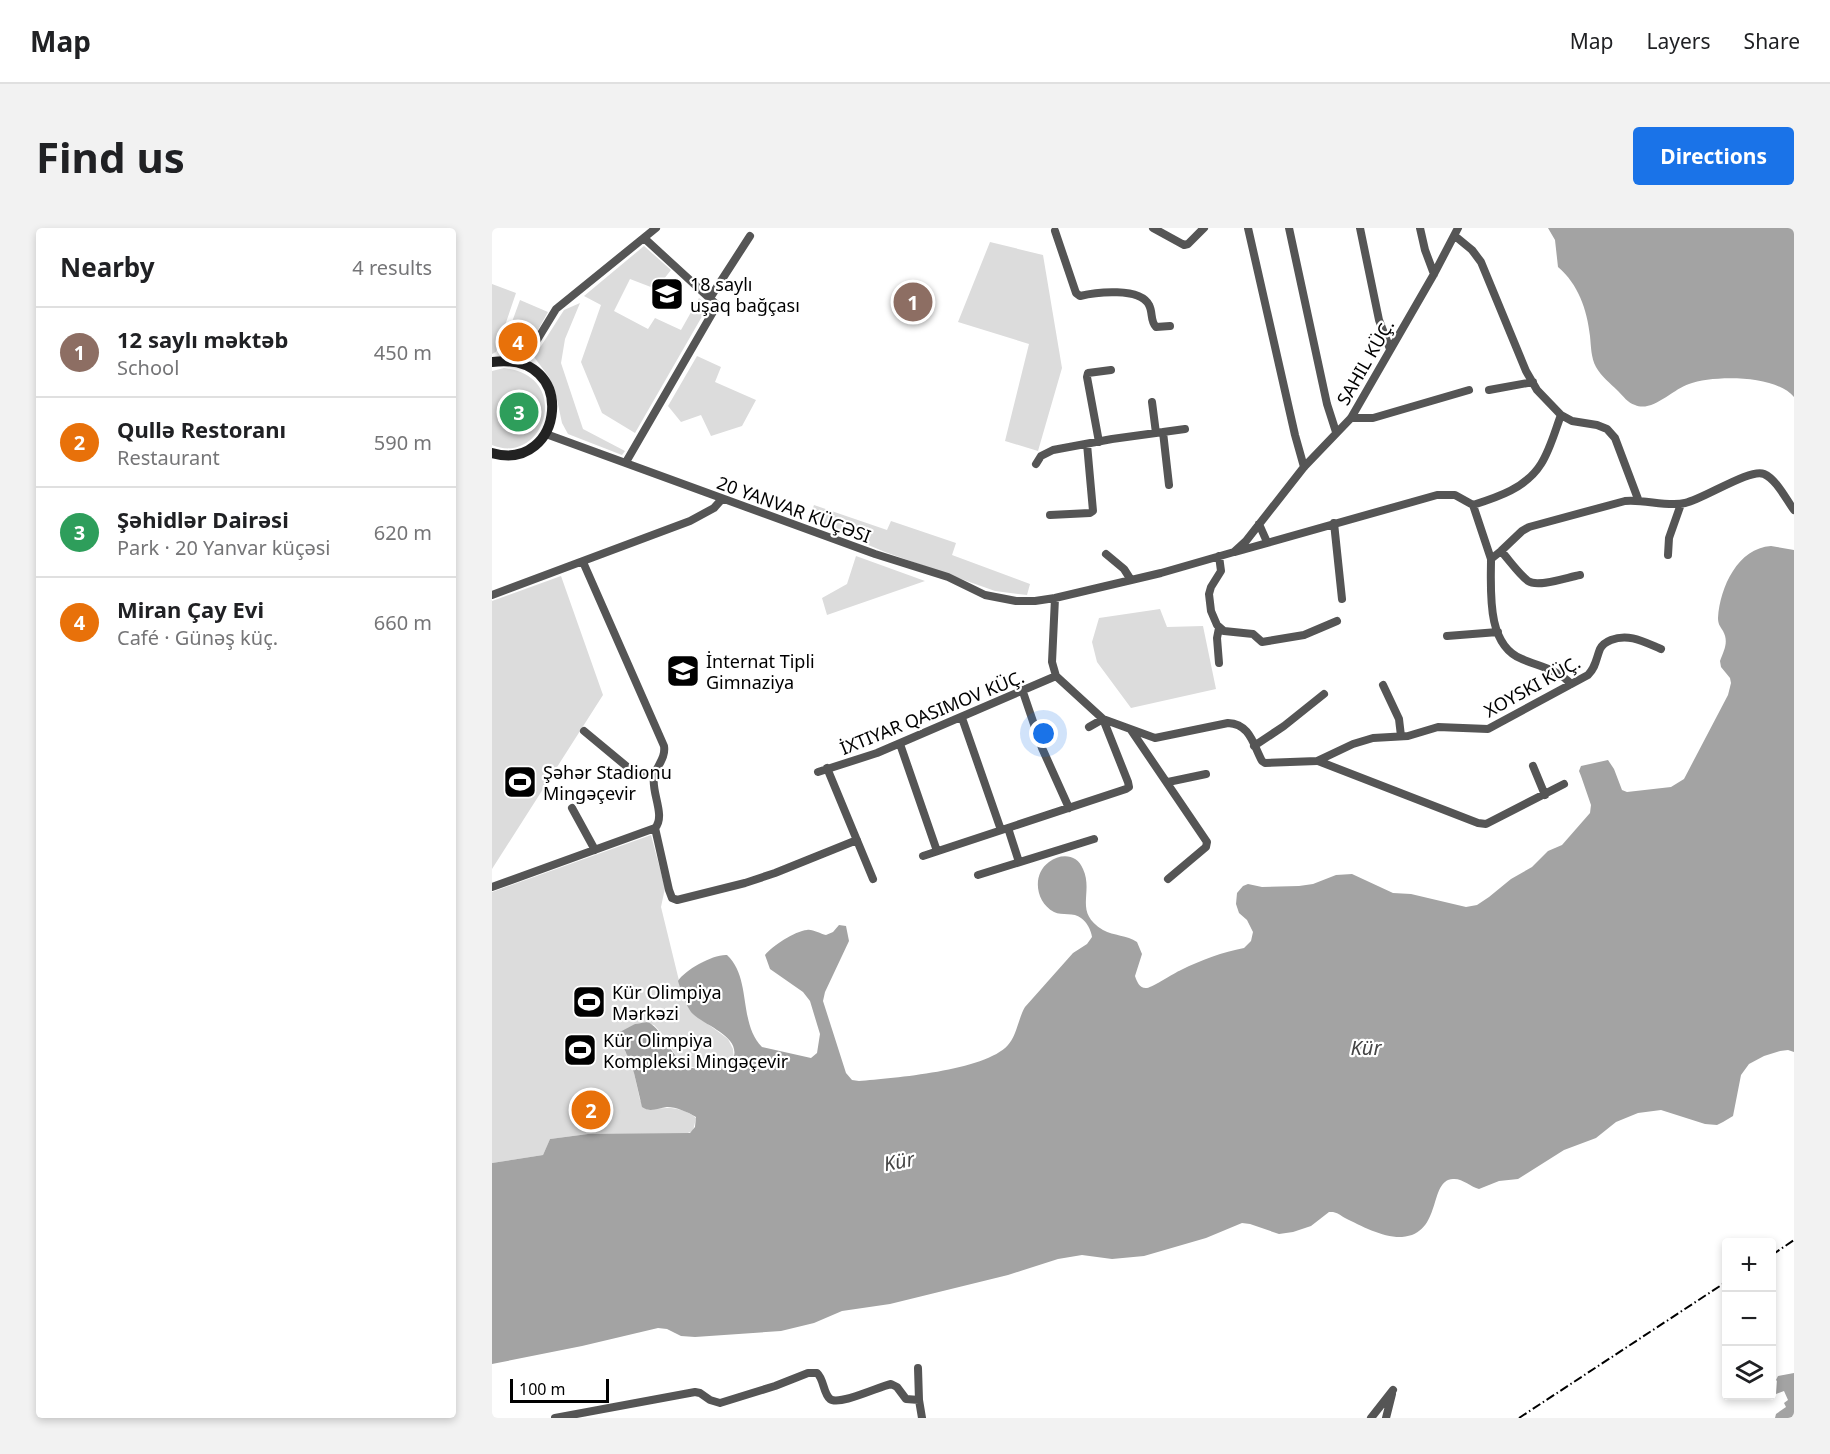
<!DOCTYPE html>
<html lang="en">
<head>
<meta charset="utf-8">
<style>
  body { margin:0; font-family:"Noto Sans",sans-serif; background:#f2f2f2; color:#202124 }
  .controls { position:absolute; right:18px; bottom:18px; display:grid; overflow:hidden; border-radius:6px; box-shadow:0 3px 9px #0003 }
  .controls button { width:54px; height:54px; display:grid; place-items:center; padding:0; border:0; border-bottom:2px solid #e0e0e0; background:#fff; color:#202124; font:30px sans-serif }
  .scale { position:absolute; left:18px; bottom:15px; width:99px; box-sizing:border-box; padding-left:6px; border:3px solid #000; border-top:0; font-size:16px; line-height:21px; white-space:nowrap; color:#000; -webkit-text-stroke:4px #fff; paint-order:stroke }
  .you { position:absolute; left:552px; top:506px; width:21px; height:21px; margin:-15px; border:4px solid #fff; border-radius:50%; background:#1a73e8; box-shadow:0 0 0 9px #1a73e833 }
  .badge { display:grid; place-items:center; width:39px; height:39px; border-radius:50%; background:#1a73e8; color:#fff; font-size:20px; font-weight:700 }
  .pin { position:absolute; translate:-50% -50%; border:3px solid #fff; box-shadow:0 2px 6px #0006 }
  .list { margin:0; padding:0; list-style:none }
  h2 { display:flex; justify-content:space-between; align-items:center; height:78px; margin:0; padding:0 24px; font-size:26px }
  h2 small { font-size:20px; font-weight:400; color:#757577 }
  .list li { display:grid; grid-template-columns:39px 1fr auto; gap:18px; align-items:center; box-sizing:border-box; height:90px; padding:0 24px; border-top:2px solid #e0e0e0 }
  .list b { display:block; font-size:22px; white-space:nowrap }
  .list p { margin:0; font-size:20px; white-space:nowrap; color:#757577 }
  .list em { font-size:20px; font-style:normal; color:#757577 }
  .icon { flex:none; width:33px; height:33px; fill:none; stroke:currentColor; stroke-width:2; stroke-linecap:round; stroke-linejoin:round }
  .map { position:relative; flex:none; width:1302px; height:1190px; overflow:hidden; border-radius:6px }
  header { display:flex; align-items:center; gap:36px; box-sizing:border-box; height:84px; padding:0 30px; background:#fff; border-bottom:2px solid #e0e0e0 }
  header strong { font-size:28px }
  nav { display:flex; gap:33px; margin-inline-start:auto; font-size:21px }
  .intro { display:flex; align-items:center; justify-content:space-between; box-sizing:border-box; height:144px; padding:0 36px }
  h1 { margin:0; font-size:42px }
  .button { padding:15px 27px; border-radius:6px; background:#1a73e8; color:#fff; font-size:21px; font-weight:700 }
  main { display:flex; gap:36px; padding:0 36px }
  aside { flex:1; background:#fff; border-radius:6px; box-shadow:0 3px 9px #0003 }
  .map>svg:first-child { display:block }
  .green { fill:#dcdcdc }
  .water { fill:#a3a3a3 }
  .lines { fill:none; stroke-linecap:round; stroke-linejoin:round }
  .minor { stroke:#555; stroke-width:8 }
  .secondary { stroke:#222; stroke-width:10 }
  .rail { stroke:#000; stroke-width:2; stroke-dasharray:9 3 1.5 3; stroke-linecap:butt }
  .labels { text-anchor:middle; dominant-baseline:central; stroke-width:4.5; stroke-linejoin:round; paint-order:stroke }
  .poi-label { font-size:18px; fill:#000; stroke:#fff; text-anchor:start }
  .street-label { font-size:18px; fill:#000; stroke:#fff }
  .water-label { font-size:20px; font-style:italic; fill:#444; stroke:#fff }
</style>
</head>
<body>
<header>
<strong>Map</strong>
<nav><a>Map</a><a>Layers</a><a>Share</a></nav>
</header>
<div class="intro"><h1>Find us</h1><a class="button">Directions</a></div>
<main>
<aside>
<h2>Nearby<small>4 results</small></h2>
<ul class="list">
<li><span class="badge" style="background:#8d6e63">1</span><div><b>12 saylı məktəb</b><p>School</p></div><em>450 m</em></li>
<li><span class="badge" style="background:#e8710a">2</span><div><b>Qullə Restoranı</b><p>Restaurant</p></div><em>590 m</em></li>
<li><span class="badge" style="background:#2e9e5b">3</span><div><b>Şəhidlər Dairəsi</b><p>Park · 20 Yanvar küçəsi</p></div><em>620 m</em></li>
<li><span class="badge" style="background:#e8710a">4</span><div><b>Miran Çay Evi</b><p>Café · Günəş küç.</p></div><em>660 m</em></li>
</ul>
</aside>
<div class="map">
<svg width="1302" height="1190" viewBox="0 0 1302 1190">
  <rect width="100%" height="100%" fill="#fff"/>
  <path class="green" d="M498,14l53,13 19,113 -24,83 -33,-10 24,-97 -71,-22z
    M152,18l27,24 -15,19 -26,-10 -16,32 34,18 7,-11 26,12 18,-32 9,8 -73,127 -33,-20 -21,-51 20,-57 -17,-9z
    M0,56l24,9 -20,59 -4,2z
    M28,72l28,12 -24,43 -23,-3z
    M88,75l-15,36 -4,24 22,66 42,22 -3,4 -54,-21 -6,-11 -6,-28 -7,-18 -15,-20 30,-47z
    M205,128l24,11 -6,15 41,18 -14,26 -31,10 -10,-21 -20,7 -13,-16z
    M12,140c70,8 40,99 -12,77v-74z
    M322,277l73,25 4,-9 65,22 -4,12 78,29 -3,11 -32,-4 -110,-39 -76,-32z
    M364,328l69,25 -98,34 -5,-17 25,-14z
    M69,348l42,119 -111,174v-268z
    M668,381l7,18 36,-1 13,63 -85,19 -34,-46 -5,-20 7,-24z
    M159,607l14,53 -4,19 22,90 10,16 35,26 5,10 1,10c-4,7 -12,8 -20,9 -44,4 -35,-19 -60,-43l-13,-2 -6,1 -10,27 9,22 6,27 8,10c17,-3 34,-4 48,8l-3,13 -8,3h-97l-38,5 -7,16 -51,8v-271z"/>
  <path class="water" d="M1056,0h246v169c-18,-22 -80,-22 -105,-13 -16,5 -37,29 -54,21 -7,-2 -12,-9 -17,-14 -8,-8 -17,-15 -22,-24 -5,-9 -5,-21 -6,-31 -3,-27 -12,-52 -32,-69l-3,-27z
    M1279,318l23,4v502l-6,-2 -8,1 -16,5 -15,8 -8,11 -8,41 -10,6 -6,3 -12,-1 -44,-14 -23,3 -22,9 -20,16 -32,12 -46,29 -19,2 -20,8c-8,-2 -17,-11 -26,-10 -25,1 -10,55 -51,58 -18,1 -41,-11 -57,-19 -5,-3 -7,-5 -12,-6h-4l-18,14 -18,6 -14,2 -29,-10 -8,-1 -36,15 -62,18 -32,3 -30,-4 -24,4 -50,16 -118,29 -48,7 -28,12 -33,8 -86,6 -14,-1 -14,-7 -9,-1 -76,18 -90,18v-201l51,-8 7,-16 38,-5 102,-1 5,-6 1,-10c-8,-5 -20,-10 -29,-10 -9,1 -17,6 -25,0l-8,-34 -16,-40 17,-9 13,-2c17,10 22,33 39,45 13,3 32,3 44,-4 16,-26 -28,-37 -40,-51 -6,-9 -10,-21 -13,-31 7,-11 35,-27 49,-26 25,23 11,68 35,92l49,11 6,-5 3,-19 -10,-33 -7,-9 -33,-23 -5,-14c7,-9 30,-24 42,-25 6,-1 13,4 19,5l7,-3 6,-7 7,1 3,15 -24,51 -2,9 23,72 6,7 7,1c34,-3 126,-10 149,-36 9,-10 10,-26 17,-38l48,-54 14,-9 5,-7c-1,-7 -5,-15 -11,-19 -7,-6 -19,-2 -27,-6 -19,-10 -22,-38 -5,-50 12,-9 28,-8 34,7 11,24 -10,43 20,61 11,6 24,5 34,12l5,12 -7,22c2,6 5,13 12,12 6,-1 27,-15 34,-18 20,-10 42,-18 63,-22l7,-7 2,-9 -6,-12 -8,-7 -3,-9 1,-11 6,-7 5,-2 14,3 37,-1 14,-2 23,-9 16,-1 41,19 18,1 55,13 11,-2 12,-8 22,-18 21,-12 16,-16 14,-6 28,-32 1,-8 -10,-29 -2,-5 2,-5 27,-6 6,9 8,21 5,2 44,-5 13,-8 44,-84 3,-12 -1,-5 -9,-11 -1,-6c4,-11 9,-19 3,-30 -3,-5 -5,-7 -5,-13 2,-31 20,-70 53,-72z
    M1302,1145v45h-19l1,-4 10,-7 -2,-4 4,-3 -4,-9 -8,3 1,-13 -1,-1 2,-4z"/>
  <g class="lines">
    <path class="minor" d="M661,0l31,17 4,-1 16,-16
      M756,0l47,207 9,32
      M797,0l38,176 9,28
      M868,0l19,92 11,29
      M928,0l5,22 9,24
      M563,3l21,62 4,3c16,-4 60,-9 69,9 4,7 1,16 7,22l14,-1
      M963,8l17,14 9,12 45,109 11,19 24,25 11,6 25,4 10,4 8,9 23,61
      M218,70l40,-62
      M31,135l33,-54 100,-81
      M997,162l44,-8
      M660,174l4,31
      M859,190h22l96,-28
      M671,204l6,53
      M54,206l329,120 73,23 37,18 31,6h19l20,-3 106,-25 73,-21 12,-11 58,-74 47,-49 83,-144 24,-46
      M607,214l-12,-65 1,-4 23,-3
      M134,234l91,-157 -73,-67
      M544,236l5,-8 12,-6 59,-11 73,-10
      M981,277l18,54
      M558,287l40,-2 3,-2 -6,-67
      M842,295l8,76
      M767,296l8,18
      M1009,323c9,10 17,22 27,30 10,7 40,-4 52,-6
      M743,324l202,-57h18l18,10c25,-8 53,-17 68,-41 9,-14 14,-33 20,-49
      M614,326l18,15 7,11
      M1176,327l1,-17 12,-34
      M727,328l2,15 -10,16 -2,7 2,17 6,14 7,6 29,3 9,8 42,-7 33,-14
      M0,367l198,-74 24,-13 8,-9
      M563,370l-3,64 4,14 47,43 52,19 73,-15c22,1 25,21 34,38l3,2 52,-2 36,-17 20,-6 35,-2 30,-9 50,2 100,-54c8,-8 8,-16 12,-26 2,-4 6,-7 11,-9 18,-7 33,2 50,9
      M955,408l51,-4
      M727,435l-2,-25 2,-10
      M1079,456c-14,-15 -31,-17 -49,-25 -36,-14 -31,-69 -31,-100l10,-8 21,-20 7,-4 96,-26c19,-2 42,6 60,2 19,-4 65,-35 79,-29 12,5 22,25 30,36
      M891,457l16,34 2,17
      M531,464l19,56 27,60
      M470,490l39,112
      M639,502l76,112 -1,5 -38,32
      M92,503l53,44h17
      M408,516l37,107
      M762,518l30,-20 40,-32
      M826,533l160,62 8,1 78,-40
      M1041,538l12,29
      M335,540l46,111
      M326,544l59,-19 179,-77
      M676,554l38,-8
      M80,580l23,42
      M163,600l14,62 3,8 5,2 68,-17 30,-10 82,-33
      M516,600l11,34
      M431,628l203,-67 3,-2 -1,-5 -25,-63 -14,8
      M486,647l116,-36
      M0,659l163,-59c11,-12 -4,-36 -1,-51 2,-11 12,-18 10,-31l-81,-184
      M426,1140l1,32
      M63,1190l140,-26 5,1 10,7 10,3 55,-17 33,-13h9c7,6 6,20 13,26 9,7 48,-12 61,-15l6,3 9,12 13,1 3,18
      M879,1190l22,-28
      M894,1190l6,-24"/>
    <path class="secondary" d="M0,134c88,-12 72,112 0,91"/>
    <path class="rail" d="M1280,1027l22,-15
      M1027,1190l207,-136"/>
  </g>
  <defs>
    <symbol id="school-square" viewBox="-11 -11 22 22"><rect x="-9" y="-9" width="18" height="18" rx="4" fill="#000" stroke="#fff"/><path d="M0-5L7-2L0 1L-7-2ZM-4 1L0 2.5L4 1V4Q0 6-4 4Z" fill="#fff"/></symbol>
    <symbol id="stadium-square" viewBox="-11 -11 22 22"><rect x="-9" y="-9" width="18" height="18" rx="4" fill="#000" stroke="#fff"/><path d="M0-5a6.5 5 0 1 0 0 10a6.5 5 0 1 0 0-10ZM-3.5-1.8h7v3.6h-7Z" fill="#fff"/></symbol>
  </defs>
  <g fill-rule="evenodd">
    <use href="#school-square" x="156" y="47" width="38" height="38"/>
    <use href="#school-square" x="172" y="424" width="38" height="38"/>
    <use href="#stadium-square" x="9" y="535" width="38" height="38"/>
    <use href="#stadium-square" x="78" y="755" width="38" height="38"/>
    <use href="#stadium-square" x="69" y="803" width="38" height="38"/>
  </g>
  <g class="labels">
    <g class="poi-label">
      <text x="198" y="56">18 saylı<tspan x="198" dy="21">uşaq bağçası</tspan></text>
      <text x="214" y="433">İnternat Tipli<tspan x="214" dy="21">Gimnaziya</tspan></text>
      <text x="51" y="544">Şəhər Stadionu<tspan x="51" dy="21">Mingəçevir</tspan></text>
      <text x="120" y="764">Kür Olimpiya<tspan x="120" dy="21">Mərkəzi</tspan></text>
      <text x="111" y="812">Kür Olimpiya<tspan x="111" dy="21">Kompleksi Mingəçevir</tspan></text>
    </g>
    <g class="street-label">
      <text transform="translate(873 134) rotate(-60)">SAHIL KÜÇ.</text>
      <text transform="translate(302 281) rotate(20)">20 YANVAR KÜÇƏSI</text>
      <text transform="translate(1040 458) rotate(-29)">XOYSKI KÜÇ.</text>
      <text transform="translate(440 484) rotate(-22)">İXTIYAR QASIMOV KÜÇ.</text>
    </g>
    <g class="water-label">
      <text x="874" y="819">Kür</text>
      <text transform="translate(407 933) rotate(-11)">Kür</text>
    </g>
  </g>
</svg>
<div class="controls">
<button>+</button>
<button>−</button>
<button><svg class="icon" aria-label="layers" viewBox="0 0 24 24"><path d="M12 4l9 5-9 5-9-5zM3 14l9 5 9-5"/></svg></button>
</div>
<div class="scale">100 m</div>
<div class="you"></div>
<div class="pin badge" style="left:421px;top:74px;background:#8d6e63">1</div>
<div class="pin badge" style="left:99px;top:882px;background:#e8710a">2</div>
<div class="pin badge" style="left:27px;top:184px;background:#2e9e5b">3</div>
<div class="pin badge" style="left:26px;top:114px;background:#e8710a">4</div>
</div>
</main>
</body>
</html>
